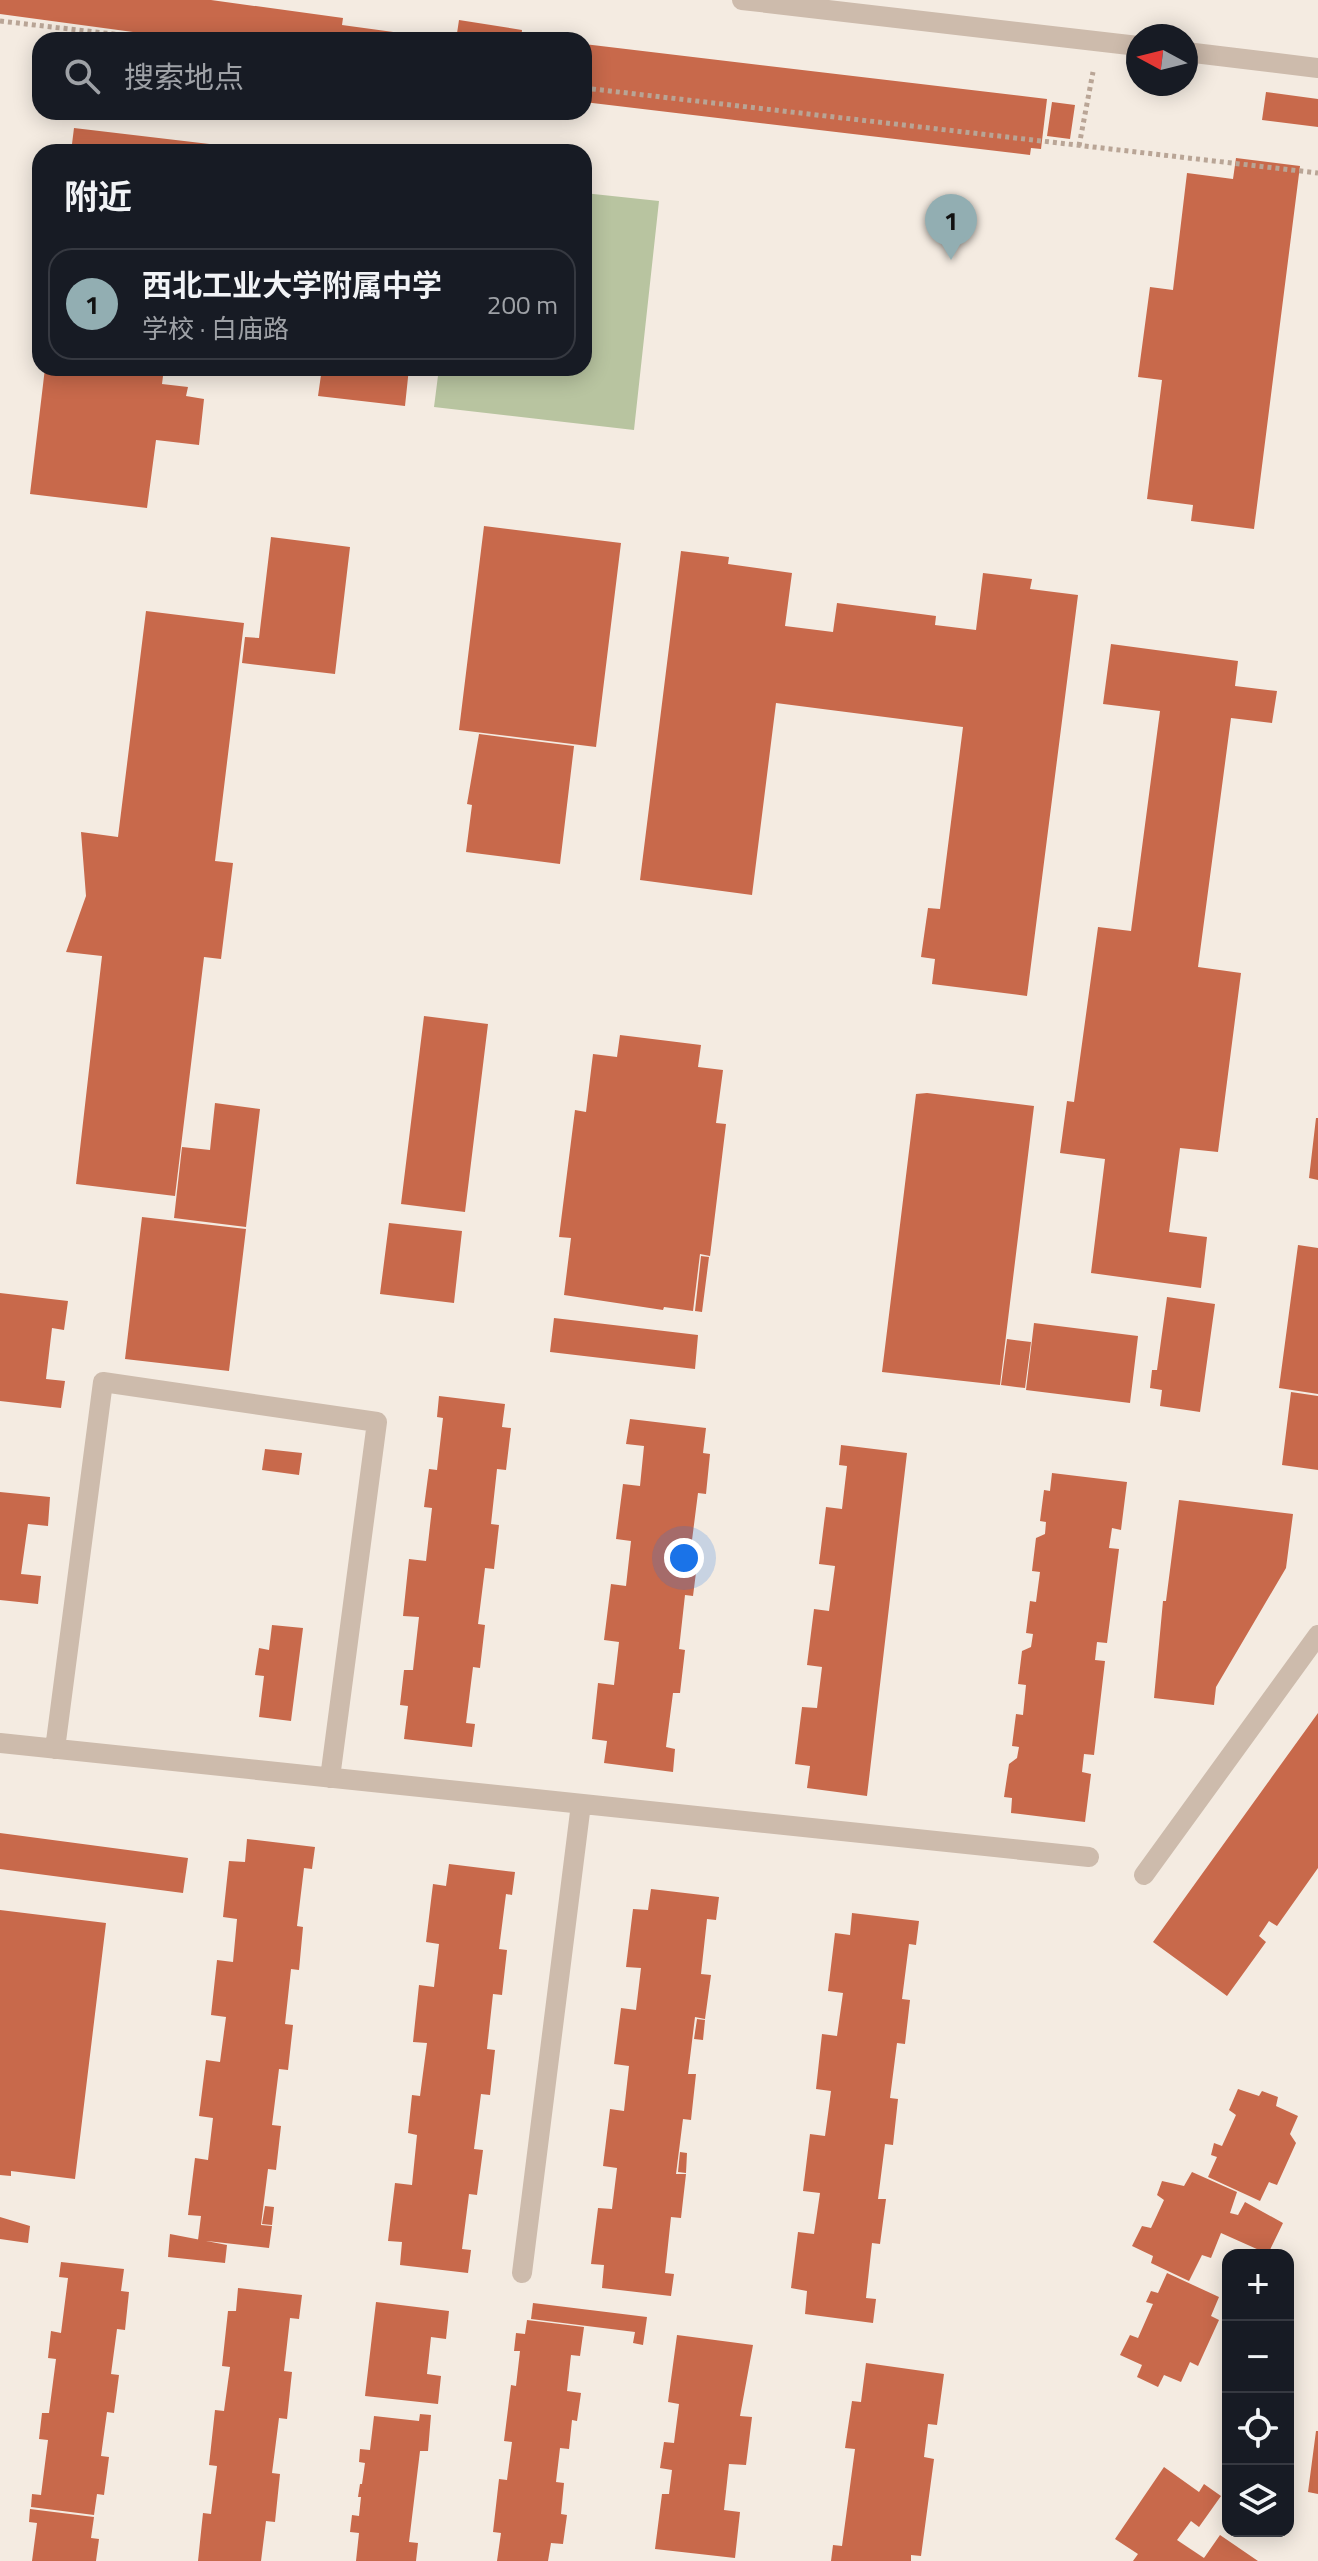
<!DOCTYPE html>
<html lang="zh">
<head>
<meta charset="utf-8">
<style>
  body { margin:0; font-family:"Titillium Web","Noto Sans SC",sans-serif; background:#242831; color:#f1f3f6 }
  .controls { position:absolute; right:24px; bottom:24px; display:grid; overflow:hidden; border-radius:16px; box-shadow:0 4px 20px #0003 }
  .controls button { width:72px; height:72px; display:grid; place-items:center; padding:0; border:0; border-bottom:2px solid #363941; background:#171b24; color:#f1f3f6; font:40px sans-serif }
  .compass { position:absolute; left:1126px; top:24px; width:72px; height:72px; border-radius:50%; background:#171b24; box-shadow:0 4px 20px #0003; rotate:277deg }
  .you { position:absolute; left:684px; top:1558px; width:28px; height:28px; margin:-20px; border:6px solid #fff; border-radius:50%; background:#1a73e8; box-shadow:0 0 0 12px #1a73e833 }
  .badge { display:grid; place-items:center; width:52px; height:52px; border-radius:50%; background:#92aeb2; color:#111; font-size:26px; font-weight:700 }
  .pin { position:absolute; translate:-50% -66px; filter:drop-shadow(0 2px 4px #0008) }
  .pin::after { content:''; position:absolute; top:42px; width:28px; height:24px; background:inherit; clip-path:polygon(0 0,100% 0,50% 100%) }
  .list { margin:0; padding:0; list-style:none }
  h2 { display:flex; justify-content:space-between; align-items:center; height:104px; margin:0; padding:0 32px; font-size:34px }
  h2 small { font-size:26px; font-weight:400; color:#9ea1a6 }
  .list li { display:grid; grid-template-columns:52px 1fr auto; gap:24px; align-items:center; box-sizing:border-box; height:112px; margin:0 16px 16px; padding:0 16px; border:2px solid #363941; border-radius:24px }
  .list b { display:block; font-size:30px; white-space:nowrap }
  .list p { margin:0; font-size:26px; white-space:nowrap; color:#9ea1a6 }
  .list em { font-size:26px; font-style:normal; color:#9ea1a6 }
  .icon { flex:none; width:44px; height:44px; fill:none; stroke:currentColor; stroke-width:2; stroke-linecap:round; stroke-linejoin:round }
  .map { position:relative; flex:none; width:1318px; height:2561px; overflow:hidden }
  .search { position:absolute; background:#171b24; box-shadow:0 4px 20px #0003; left:32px; top:32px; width:560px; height:88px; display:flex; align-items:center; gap:20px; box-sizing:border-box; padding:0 28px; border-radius:24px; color:#9ea1a6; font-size:30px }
  .panel { position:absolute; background:#171b24; box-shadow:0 4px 20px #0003; left:32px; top:144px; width:560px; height:232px; border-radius:24px }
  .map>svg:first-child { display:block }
  .green { fill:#b8c4a0 }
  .building { fill:#c8694b }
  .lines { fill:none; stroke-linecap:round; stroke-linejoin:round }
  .path { stroke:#b9a596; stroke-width:5; stroke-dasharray:4 4; stroke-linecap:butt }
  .minor { stroke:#cdbbac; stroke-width:20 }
</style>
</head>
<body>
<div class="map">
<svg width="1318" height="2561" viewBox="0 0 1318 2561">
  <rect width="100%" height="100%" fill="#f4ebe1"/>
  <path class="green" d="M584,193l75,8 -25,229 -200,-23 5,-39h145z"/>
  <path class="building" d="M0,0h211l132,18 -1,7 88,12v3h-238l-192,-26z
    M459,20l63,10 -1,10h-65z
    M584,44l463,55 -6,50 -10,-1 -1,7 -446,-53z
    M1266,92l52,7v28l-56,-7z
    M1052,102l23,3 -5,34 -23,-3z
    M74,128l187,22v2h-190z
    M1236,158l64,8 -46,363 -63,-8 2,-16 -46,-6 15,-119 -24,-3 12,-90 23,3 14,-117 46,6z
    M45,368h119l-2,16 26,3 -2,9 18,3 -5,46 -43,-5 -9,68 -117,-14z
    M322,368h87l-4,38 -87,-10z
    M484,526l137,17 -25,204 -137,-17z
    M271,537l79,10 -15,127 -93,-11 3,-26 14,1z
    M681,551l48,6 -1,7 64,9 -7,53 48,6 4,-29 99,13 -1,9 41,5 7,-57 49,6 -2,10 48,6 -51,401 -95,-12 3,-25 -14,-2 7,-49 12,1 23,-182 -187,-24 -24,192 -112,-15z
    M146,611l98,12 -29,238 18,2 -12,96 -17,-2 -29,239 -99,-12 26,-228 -36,-4 20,-56 -5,-64 37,5z
    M1111,644l127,17 -3,25 42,5 -5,32 -41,-5 -33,249 43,6 -23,179 -38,-4 -11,84 38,5 -6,51 -110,-15 14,-114 -45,-6 7,-52 7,1 24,-175 33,4 29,-220 -57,-7z
    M479,734l95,12 -14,118 -94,-12 6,-47 -5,-1z
    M424,1016l64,8 -23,188 -64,-8z
    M620,1035l81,10 -3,22 25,3 -7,53 10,1 -16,132 -10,-2 -7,57 -29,-4 -1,3 -99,-15 7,-57 -12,-1 16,-127 11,2 7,-58 24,3z
    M927,1093l107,13 -34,279 -118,-13 34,-278z
    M215,1103l45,6 -14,118 -72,-9 8,-71 28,3z
    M1316,1118h2v62l-9,-2z
    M142,1217l104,12 -17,142 -104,-12z
    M389,1223l73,8 -8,72 -74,-9z
    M1298,1245l20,3v146l-39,-6z
    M701,1256l8,1 -7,55 -7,-1z
    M0,1293l68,8 -4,29 -12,-2 -6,51 19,2 -4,27 -61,-7z
    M1167,1297l48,7 -15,108 -40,-6 2,-16 -12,-2 2,-18h5z
    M554,1318l144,17 -3,34 -145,-17z
    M1034,1323l104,13 -8,67 -104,-13z
    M1007,1339l24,3 -6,46 -24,-3z
    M1291,1392l27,4v74l-36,-5z
    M439,1396l66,8 -3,23 9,1 -5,42 -9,-1 -6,55 8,1 -5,44 -9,-1 -7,56 7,1 -5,43 -7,-1 -7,56 9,1 -3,23 -68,-8 4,-33 -8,-1 4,-35h9l6,-53 -16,-1 6,-57 17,2 6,-53 -8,-1 5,-38 8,1 6,-52 -6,-1z
    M630,1419l76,9 -3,25 7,1 -4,40 -8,-1 -7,55 8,1 -6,47 -8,-1 -6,54 6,1 -5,43h-7l-7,54 9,2 -2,23 -69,-9 3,-22 -15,-2 6,-56 16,2 5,-43 -15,-2 7,-56 15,2 5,-45 -15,-2 7,-55 17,2 4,-40 -18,-2z
    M841,1445l66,8 -40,343 -60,-8 3,-22 -15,-2 7,-57 15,1 5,-41 -15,-2 7,-56 15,2 6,-45 -16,-2 7,-57 16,2 5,-43 -8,-1z
    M265,1449l37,4 -3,22 -37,-5z
    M1052,1473l75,9 -6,48 -9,-2 -3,20 10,1 -12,94 -10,-1 -2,18 10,1 -11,94 -10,-1 -2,18 9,2 -6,48 -74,-9 1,-15 -8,-1 5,-33 8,-6 2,-11 -7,-1 4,-32 7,1 3,-30 -8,-1 4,-33 9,-4 2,-13 -7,-1 4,-32 6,1 4,-30 -8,-1 4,-33 9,-4 1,-12 -6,-1 4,-31 6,1z
    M0,1492l50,5 -2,29 -20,-2 -7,50 20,2 -3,28 -38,-4z
    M1179,1500l114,14 -7,54 -70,119 -2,18 -60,-7 9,-97h3z
    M272,1625l31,3 -12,93 -32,-4 5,-41 -9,-1 4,-27 10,2z
    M1318,1713v155l-41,58 -8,-5 -10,15 7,6 -39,54 -74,-54z
    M0,1833l188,25 -5,35 -183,-24z
    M247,1839l68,8 -3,22 -8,-1 -7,58 6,1 -4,43 -8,-1 -6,55 8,1 -5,45 -9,-1 -7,56 9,1 -5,44 -8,-1 -7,56 11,1 -3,22 -71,-8 3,-24 -13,-1 7,-57 13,2 5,-42 -14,-2 7,-56 14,2 6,-45 -15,-2 6,-55 16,2 4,-43 -14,-2 6,-56 16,1z
    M449,1864l66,8 -3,23 -6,-1 -7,55 8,1 -5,45 -9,-1 -6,55 8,1 -5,45 -9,-1 -7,55 9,1 -6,45 -8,-1 -7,55 9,1 -3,23 -68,-8 2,-23 -14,-1 7,-58 17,2 5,-50 -9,-2 4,-38 8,1 7,-53 -14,-1 6,-57 15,2 5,-43 -13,-2 7,-58 13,2z
    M651,1889l68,8 -3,23 -9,-1 -6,55 10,1 -6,44 -10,-2 -7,57h8l-5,46 -8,-1 -7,55h10l-5,44 -10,-1 -6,56 9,1 -3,22 -69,-8 2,-23 -13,-1 7,-56 14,1 5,-41 -14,-2 7,-57 14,2 5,-45 -15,-2 7,-56 15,2 5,-42 -15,-1 7,-58 15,1z
    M0,1910l106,13 -31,256 -64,-8v5l-11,-1z
    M852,1913l67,8 -3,24 -7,-1 -7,55 8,1 -5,44 -8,-1 -7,55 8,1 -5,46 -8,-1 -7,55h8l-6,45 -8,-1 -6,55 10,1 -3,24 -68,-9 2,-23 -16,-3 7,-56 16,2 6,-41 -17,-2 7,-57 15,2 3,-22 3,-23 -15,-2 6,-55 15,2 6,-43 -15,-2 7,-58 15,2z
    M697,2019l8,1 -2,20 -9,-1z
    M1238,2089l21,7 3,-5 16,6 -2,9 22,10 -8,18 6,9 -19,42 -8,-3 -9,19 -52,-24 9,-20 -6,-2 3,-12 8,3 14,-31 -7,-5z
    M680,2152l7,1 -1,20 -8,-1z
    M1192,2172l45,20 -7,21 8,2 7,-13 38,21 -15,31 -47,-21 -10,25 -9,-3 -13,26 -38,-18 2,-7 -21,-10 10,-20 9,2 13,-28 -7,-5 5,-14 22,5z
    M265,2206l9,1 -2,18 -10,-1z
    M0,2217l30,9 -2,17 -28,-4z
    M170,2234l57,11 -2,18 -57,-6z
    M61,2262l63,7 -3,22 8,1 -4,38 -8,-1 -6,45 8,1 -5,38 -7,-1 -6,44 8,1 -5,38 -7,-1 -3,21 -63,-8 1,-13 9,1 7,-55 -9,-1 3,-26h7l7,-54 -8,-1 3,-27 10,2 7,-55 -9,-1z
    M1167,2273l52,24 -8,19 8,4 -21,46 -8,-4 -9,20 -17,-7 -6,12 -21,-10 5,-12 -22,-10 10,-20 8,3 15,-34 -7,-2 5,-11 7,2z
    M238,2288l64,7 -3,24 -9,-1 -6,53 8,1 -5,47 -8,-1 -7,55 8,1 -5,48 -9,-1 -5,40h-63l5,-48 8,1 6,-48 -8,-1 6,-55 9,1 6,-44 -8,-1 6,-55h8z
    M376,2302l73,9 -3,28 -15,-2 -4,37 14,2 -3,28 -73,-8z
    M533,2303l114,14 -4,28 -10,-2 2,-11 -104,-13z
    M527,2320l57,7 -4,29 -9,-1 -4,36 14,2 -4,28 -5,-1 -3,29 -9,-1 -4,34 8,1 -3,31 6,1 -4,29 -12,-1 -3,18h-51l4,-28 -8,-1 6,-53 8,1 5,-38 -8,-1 7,-56 5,1 4,-35h-6l2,-18 9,1z
    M677,2335l76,10 -13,71 12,1 -6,48 -17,-1 -5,46 16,2 -5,46 -80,-9 7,-55h7l3,-24 -12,-2 4,-26 10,1 5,-39 -11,-2z
    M866,2363l78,11 -7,51 -9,-1 -4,33 10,2 -13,97 -10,-1v6h-80l2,-16 9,1 13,-97 -10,-1 7,-47 9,1z
    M420,2414l11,1 -3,36h-8l-11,91 9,1 -2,18h-60l3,-28 -9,-1 2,-17 7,1 2,-19h-3l2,-13h2l3,-21 -6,-1 1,-13 10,1 4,-34 45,5z
    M1316,2431h2v63l-10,-2z
    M1164,2467l35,25 5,-8 17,12 -22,31 -8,-6 -14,19 27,18 16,-23 38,26h-125l5,-7 -23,-15z
    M30,2509l64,8 -3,21 8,1 -3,22h-64l5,-38 -8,-1z"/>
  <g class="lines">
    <path class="path" d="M0,21l165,19
      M584,88l734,85
      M1079,146l14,-74"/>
    <path class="minor" d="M742,0l396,46
      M1186,52l132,16
      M0,1743l1089,114
      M55,1749l48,-367 274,40 -47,356
      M1144,1875l174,-240
      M522,2273l59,-469"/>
  </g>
</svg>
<div class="controls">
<button>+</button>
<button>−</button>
<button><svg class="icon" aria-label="locate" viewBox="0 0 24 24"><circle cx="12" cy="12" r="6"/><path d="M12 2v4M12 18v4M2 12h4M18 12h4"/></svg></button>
<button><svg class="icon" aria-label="layers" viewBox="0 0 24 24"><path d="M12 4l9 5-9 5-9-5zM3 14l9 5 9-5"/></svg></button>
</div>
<svg class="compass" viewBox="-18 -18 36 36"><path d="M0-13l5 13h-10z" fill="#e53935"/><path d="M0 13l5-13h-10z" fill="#9ea1a6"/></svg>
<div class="you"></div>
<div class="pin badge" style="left:951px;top:260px">1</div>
<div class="search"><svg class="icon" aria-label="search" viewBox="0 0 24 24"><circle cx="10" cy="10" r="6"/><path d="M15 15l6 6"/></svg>搜索地点</div>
<section class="panel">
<h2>附近<small></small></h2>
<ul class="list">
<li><span class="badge">1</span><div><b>西北工业大学附属中学</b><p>学校 · 白庙路</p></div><em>200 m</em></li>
</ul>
</section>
</div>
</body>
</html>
